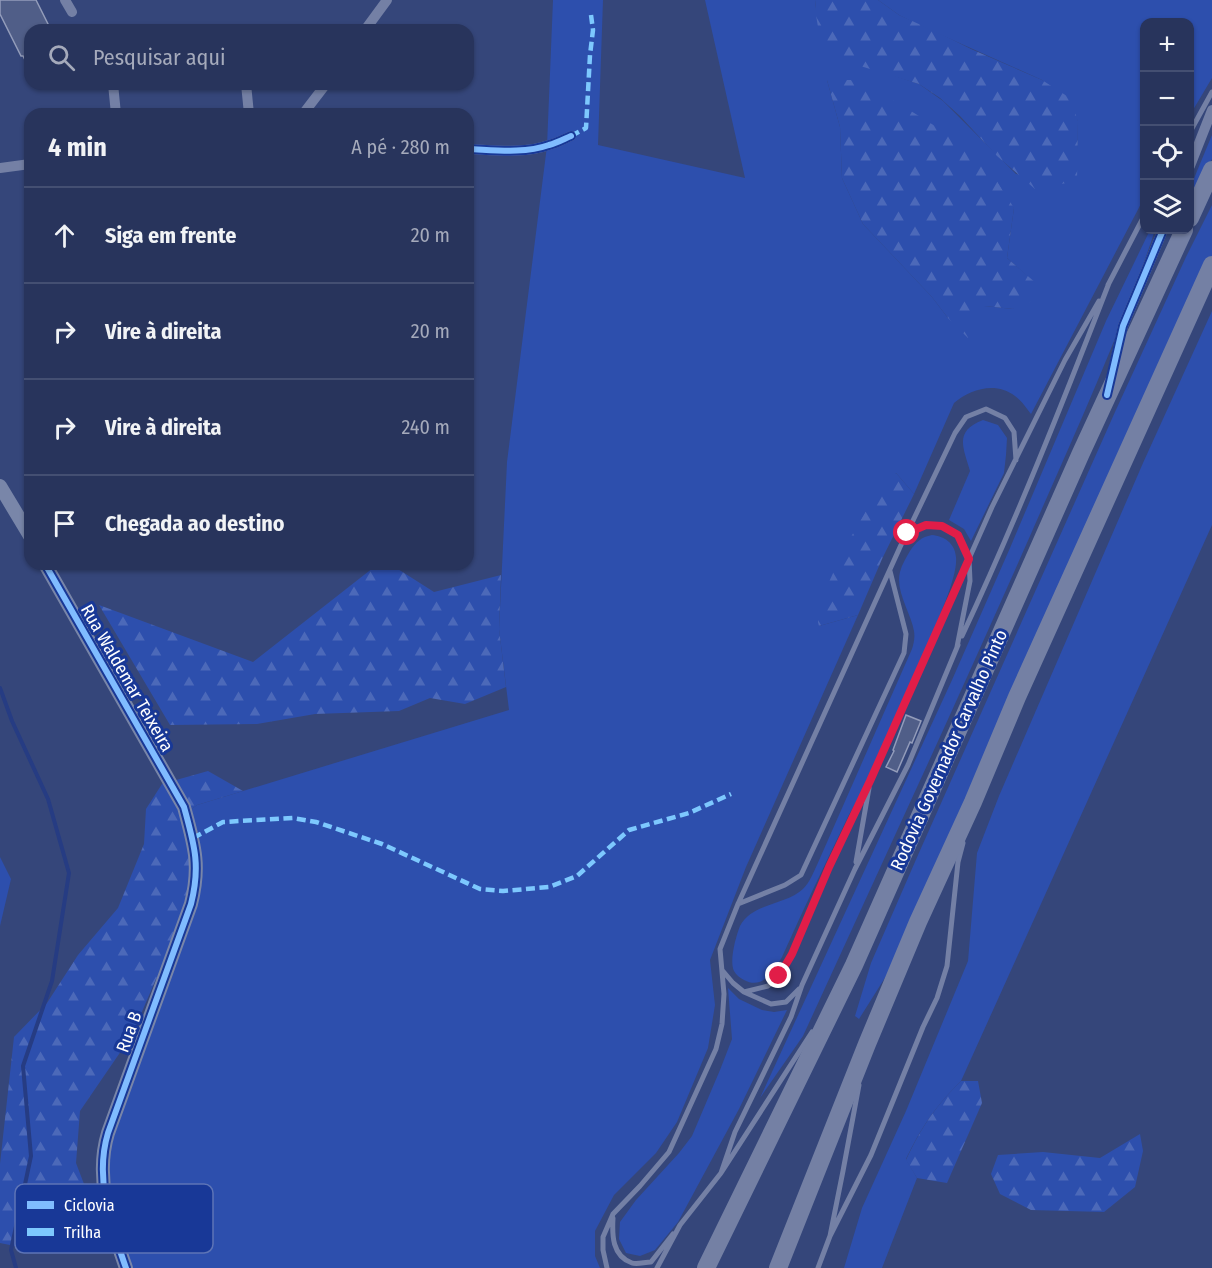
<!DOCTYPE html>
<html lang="pt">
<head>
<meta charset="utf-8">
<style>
  body { margin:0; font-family:"Fira Sans Condensed",sans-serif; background:#303c62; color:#f1f3f6 }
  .controls { position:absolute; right:18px; top:18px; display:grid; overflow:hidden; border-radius:12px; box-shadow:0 2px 4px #0004 }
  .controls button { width:54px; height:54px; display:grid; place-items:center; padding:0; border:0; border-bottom:2px solid #444f72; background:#28345c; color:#f1f3f6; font:30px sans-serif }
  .stop { position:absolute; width:18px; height:18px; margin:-14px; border:4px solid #e11d48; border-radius:50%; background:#fff }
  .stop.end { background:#e11d48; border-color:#fff; box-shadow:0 2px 6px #0008 }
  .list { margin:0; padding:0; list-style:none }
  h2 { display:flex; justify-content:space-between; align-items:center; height:78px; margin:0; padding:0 24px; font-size:26px }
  h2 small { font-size:20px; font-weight:400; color:#a5aabb }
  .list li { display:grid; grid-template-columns:39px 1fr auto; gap:18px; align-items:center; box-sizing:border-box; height:96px; padding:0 24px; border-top:2px solid #444f72 }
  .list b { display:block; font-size:22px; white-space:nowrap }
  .list em { font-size:20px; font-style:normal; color:#a5aabb }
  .icon { flex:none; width:33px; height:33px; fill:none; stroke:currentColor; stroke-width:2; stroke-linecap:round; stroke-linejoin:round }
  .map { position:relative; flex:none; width:1212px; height:1268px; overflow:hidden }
  .search { position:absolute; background:#28345c; box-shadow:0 2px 4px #0004; left:24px; top:24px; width:450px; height:66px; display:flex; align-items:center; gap:15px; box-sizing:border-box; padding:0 21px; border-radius:18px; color:#a5aabb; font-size:22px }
  .panel { position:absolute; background:#28345c; box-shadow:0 2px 4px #0004; left:24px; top:108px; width:450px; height:462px; border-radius:18px }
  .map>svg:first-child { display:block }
  .grass { fill:#2d4fad; fill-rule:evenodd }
  .forest { fill:url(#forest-firs) }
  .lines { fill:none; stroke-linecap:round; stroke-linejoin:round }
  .stream { stroke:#263c83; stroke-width:4 }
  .building { fill:#505e88; stroke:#939cba; stroke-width:1.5 }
  .lane { stroke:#7480a5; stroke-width:5 }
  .street { stroke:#7480a5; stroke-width:10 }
  .secondary { stroke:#7986a9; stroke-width:14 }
  .highway { stroke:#7480a4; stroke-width:18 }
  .quiet { stroke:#7dc8fe; stroke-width:4.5; stroke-dasharray:9 4.5; stroke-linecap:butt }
  .cycleway-casing { stroke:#183897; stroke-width:10 }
  .cycleway { stroke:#80bcff; stroke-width:6 }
  .route { stroke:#e11d48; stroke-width:8 }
  .labels { text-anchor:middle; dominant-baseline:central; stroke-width:6; stroke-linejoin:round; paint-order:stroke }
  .street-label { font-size:18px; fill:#fff; stroke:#183897 }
  .key { fill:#183897; stroke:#5d74b6; stroke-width:1.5 }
  .key-label { font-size:16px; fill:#fff }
</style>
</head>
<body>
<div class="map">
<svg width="1212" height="1268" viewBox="0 0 1212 1268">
  <defs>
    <pattern id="forest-firs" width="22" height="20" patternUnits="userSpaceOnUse" patternTransform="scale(1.5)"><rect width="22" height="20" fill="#2d4fad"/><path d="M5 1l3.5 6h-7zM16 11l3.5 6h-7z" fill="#4c69b9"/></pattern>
  </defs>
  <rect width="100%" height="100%" fill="#35467a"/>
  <path class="grass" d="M553,0h50l-5,145 147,33 -40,-178h111l-1,9 80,67 24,8 24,17 73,73 60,7 2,-60 -36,-41 -123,-55 -20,-10 -21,-15h334v78l-22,37v-93h-46v176l-113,216c-5,-6 -9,-13 -16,-18 -19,-15 -45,-7 -61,7l-40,91 -18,-21 -77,153 39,-11 -112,252 -36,93 5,45 -7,43 -31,74 -21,31 -42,42 -19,36v25l5,12h-473l-28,-109 92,-255 -5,-91 11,-8 312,-95 -10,-81 8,-167 40,-316zM827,80l187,128 -7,50 29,26 -23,25 -28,-3 -37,12 -16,-21 -69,-73 -21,-46 -2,-51z
    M1212,135v24l-22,43v-14z
    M1212,205v52l-319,708 -34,54 -4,-3 16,-53 47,-108 197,-443 71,-155z
    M1150,230h5c-34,104 -81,205 -125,306 -74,168 -151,334 -227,500l-43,62 192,-418 58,-132 96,-227z
    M1212,311v214l-251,556c-26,26 -39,45 -55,78l11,19 -35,90h-38l18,-60 44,-97 62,-150 9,-108 22,-57 144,-333z
    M983,420l15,5 9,13 -1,17 -2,18 -33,68 -7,-12 -15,-9 21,-49c-7,-24 -16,-40 13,-51z
    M932,535c12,1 23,8 24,22 2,19 -17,59 -24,78 -21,50 -43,101 -67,150 -6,13 -15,26 -21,40 -21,43 -42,87 -62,132 -8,14 -19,33 -38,23 -4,-2 -8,-5 -10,-9 -5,-10 2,-35 6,-45 12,-23 46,-21 63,-37 7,-7 10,-16 14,-24l95,-216c2,-6 3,-12 2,-18 -3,-18 -19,-40 -14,-59 2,-8 6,-14 10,-21 6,-9 11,-14 22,-16z
    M0,857l11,22 -11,47z
    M728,988l11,11 23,11 12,2 13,-2 -48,99 -61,113 -23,28 -15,6 -14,-3 -7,-14 1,-17 16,-22 43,-47 13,-17 28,-66 12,-31z"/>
  <path class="forest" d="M816,0h62l21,15 46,21 26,13 71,31 28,18 8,23 -1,60 -42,8 -38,-33 -37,-40 -20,-18 -21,-14 -75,-23 -23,-16 -6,-36z
    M827,80h24l47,23 45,28 43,33 28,44 -7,50 30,26 -7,18 -17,7 -28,-3 -17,32 -20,-20 -16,-21 -69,-73 -21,-46 -2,-51z
    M896,473l18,21 -32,65 -24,56 -39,11 -1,-4 6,-29 20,-44 33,-57z
    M378,564h12l44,28 67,-17 -2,54 7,58 -41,17 -35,-6 -31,13 -84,3 -58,10 -87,1 -71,-120 154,57z
    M208,771l35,20 -46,14 -11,8 11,57 -29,98 -12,11 -24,56 -52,76 -4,52 19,50 -55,38 -40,-8v-79l14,-127 33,-34 31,-48 40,-47 26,-64 2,-35 16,-25z
    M961,1081h17l4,22 -35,80 -30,-5 -11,-18c16,-34 29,-53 55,-79z
    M1140,1134l3,17 -8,36 -31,25 -73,-2 -31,-16 -9,-20 7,-19 45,-3 57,6z"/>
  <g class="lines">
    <path class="stream" d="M0,688l12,33 36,78 21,74 -17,108 -29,85 8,90 -20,94 5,18"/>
  </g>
  <path class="building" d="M0,0h36l15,30h-21v40l-7,-14h-2l-21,-42z
    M906,715l15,6 -9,22 -2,-1 -13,30 -11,-5 8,-16 -1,-1z"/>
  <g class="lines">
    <path class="lane" d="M1190,132l22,-40
      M1108,285l36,-69
      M907,533l48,-100 11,-16 20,-8 19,9 9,14 2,28
      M962,636c54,-115 101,-234 147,-353
      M856,862l13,-74
      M738,904l47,-19 16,-10 103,-222 2,-19 -16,-63
      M722,970l11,13 11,9 27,12 15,-2 13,-13
      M744,992l24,-6 11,-10 13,-22 37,-87 41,-86 122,-274 73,-147 34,-59
      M721,1173l14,-41 56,-115 11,-32 53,-116 53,-104 50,-120
      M613,1218c-1,17 -1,38 19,45 5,2 13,-1 19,-1l22,-28
      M830,1236l41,-81 52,-128 14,-29 10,-32 11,-104 5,-19
      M607,1268l-4,-18v-13l10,-23 27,-28 29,-34 47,-103 6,-25 2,-30 -4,-45 18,-45 163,-359 6,-12 19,-8 16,1 16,9 11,24 1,22 -13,66
      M657,1268l23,-43 41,-52 91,-141
      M818,1268l12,-32 13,-65 16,-86"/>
    <path class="street" d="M65,0l7,12
      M365,30l22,-30
      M113,84l3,30
      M246,84l3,30
      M303,114l23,-30
      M468,149c26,1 56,5 81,-4 8,-2 15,-6 22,-9
      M1190,166l22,-56
      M0,168l30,-4
      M1114,367l9,-41 40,-96"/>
    <path class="secondary" d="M0,486l30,50
      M45,564l139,243c10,37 17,58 7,97l-83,229c-14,46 3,92 18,135"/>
    <path class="highway" d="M1190,218l22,-48
      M706,1268l148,-303 227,-512 103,-223
      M778,1268l89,-224 51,-122 55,-120 44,-105 195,-432"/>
    <path class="quiet" d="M571,136l15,-8 4,-73 3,-25 -2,-15
      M193,838l30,-16 70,-4 23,4 66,22 98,45 23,2 46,-4 28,-11 52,-46 60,-17 42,-19"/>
    <defs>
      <path id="cycleway" d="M468,149c26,1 56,5 81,-4 8,-2 15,-6 22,-9
        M1107,395l16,-69 40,-96
        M45,564l139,243c10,37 17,58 7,97l-83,229c-14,46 3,92 18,135"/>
    </defs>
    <use href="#cycleway" class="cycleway-casing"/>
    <use href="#cycleway" class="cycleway"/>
  </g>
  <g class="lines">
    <path class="route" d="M779,976l13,-22 37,-87 41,-86 99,-222 -11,-24 -16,-9 -16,-1 -19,8"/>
  </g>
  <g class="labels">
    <g class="street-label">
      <text transform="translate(127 678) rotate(60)">Rua Waldemar Teixeira</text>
      <text transform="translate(949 750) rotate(-66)">Rodovia Governador Carvalho Pinto</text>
      <text transform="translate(129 1032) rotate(-70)">Rua B</text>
    </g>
  </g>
  <rect x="15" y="1184" width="198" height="69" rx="9" class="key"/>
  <rect x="27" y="1201" width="27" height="8" fill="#80bcff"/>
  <rect x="27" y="1228" width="27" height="8" fill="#7dc8fe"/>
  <g class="key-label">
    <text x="64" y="1211">Ciclovia</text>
    <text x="64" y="1238">Trilha</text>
  </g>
</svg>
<div class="controls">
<button>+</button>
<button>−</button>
<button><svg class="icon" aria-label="locate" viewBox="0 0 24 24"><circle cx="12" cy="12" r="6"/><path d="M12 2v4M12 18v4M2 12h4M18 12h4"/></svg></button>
<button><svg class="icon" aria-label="layers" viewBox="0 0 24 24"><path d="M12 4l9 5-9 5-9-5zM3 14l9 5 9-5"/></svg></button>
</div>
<div class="stop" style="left:907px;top:533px"></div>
<div class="stop end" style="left:779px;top:976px"></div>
<div class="search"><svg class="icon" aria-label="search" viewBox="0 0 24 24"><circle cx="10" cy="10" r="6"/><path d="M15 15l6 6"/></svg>Pesquisar aqui</div>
<section class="panel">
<h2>4 min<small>A pé · 280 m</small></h2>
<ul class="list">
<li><svg class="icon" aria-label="ahead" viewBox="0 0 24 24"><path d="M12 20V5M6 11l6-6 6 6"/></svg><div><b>Siga em frente</b></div><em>20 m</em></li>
<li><svg class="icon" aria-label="right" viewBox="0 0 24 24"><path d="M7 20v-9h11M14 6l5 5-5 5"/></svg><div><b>Vire à direita</b></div><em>20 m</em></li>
<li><svg class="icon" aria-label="right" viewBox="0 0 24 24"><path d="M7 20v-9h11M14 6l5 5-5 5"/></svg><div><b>Vire à direita</b></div><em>240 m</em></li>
<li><svg class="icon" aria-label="arrive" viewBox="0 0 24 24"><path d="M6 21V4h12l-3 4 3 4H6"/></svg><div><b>Chegada ao destino</b></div></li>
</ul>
</section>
</div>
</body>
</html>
